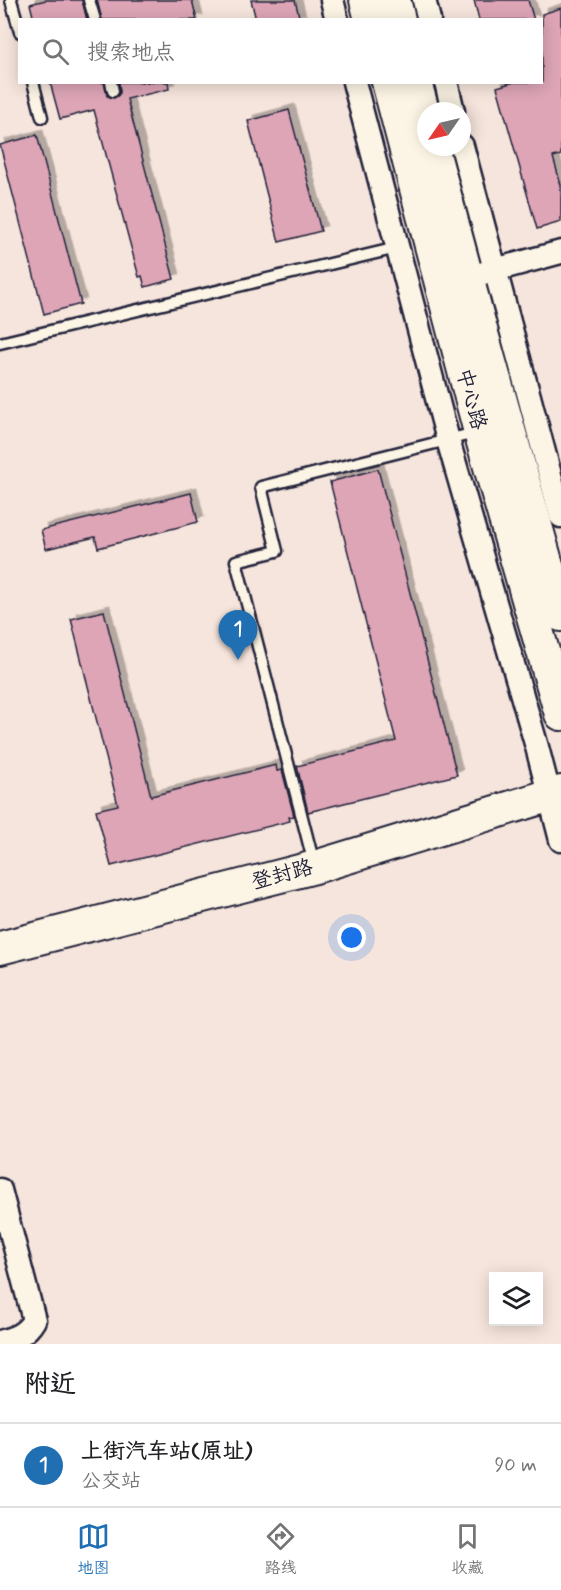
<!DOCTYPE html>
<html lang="zh">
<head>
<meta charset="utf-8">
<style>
  body { margin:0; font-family:Mynerve,"LXGW WenKai TC",sans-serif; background:#f6f6f6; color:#202124 }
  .controls { position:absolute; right:18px; bottom:18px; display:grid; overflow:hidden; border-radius:0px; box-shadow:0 3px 15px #0003 }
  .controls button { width:54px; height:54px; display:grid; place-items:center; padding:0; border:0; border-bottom:2px solid #e0e0e0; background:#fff; color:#202124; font:30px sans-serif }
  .compass { position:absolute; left:417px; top:102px; width:54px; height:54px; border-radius:50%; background:#fff; box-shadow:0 3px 15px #0003; rotate:236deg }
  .you { position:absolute; left:352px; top:938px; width:21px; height:21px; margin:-15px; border:4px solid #fff; border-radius:50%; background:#1a73e8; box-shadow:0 0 0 9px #1a73e833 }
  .badge { display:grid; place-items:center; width:39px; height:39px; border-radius:50%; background:#1f6fb2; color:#fff; font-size:20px; font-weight:700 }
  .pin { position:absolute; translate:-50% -50px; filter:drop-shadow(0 2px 3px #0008) }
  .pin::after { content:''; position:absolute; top:32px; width:21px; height:18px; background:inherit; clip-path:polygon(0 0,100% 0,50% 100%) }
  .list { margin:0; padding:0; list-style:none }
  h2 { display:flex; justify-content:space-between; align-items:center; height:78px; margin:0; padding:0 24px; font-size:26px }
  h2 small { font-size:20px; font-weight:400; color:#757577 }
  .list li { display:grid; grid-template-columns:39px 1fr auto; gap:18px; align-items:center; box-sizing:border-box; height:84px; padding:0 24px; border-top:2px solid #e0e0e0 }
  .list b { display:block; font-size:22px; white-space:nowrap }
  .list p { margin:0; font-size:20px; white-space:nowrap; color:#757577 }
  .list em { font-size:20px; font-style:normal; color:#757577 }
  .icon { flex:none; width:33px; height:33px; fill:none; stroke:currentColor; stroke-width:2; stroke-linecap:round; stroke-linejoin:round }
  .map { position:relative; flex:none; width:561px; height:1344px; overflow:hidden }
  .search { position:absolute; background:#fff; box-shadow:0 3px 15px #0003; left:18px; right:18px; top:18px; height:66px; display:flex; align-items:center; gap:15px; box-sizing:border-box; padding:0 21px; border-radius:0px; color:#757577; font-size:22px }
  .sheet { height:162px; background:#fff }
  nav { display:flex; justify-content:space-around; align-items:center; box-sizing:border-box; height:84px; border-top:2px solid #e0e0e0; background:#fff; font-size:16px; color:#757577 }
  nav a { display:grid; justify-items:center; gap:3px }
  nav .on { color:#1f6fb2 }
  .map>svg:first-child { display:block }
  .building { fill:#dda5b6; stroke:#22223b; stroke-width:1.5; filter:url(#shadow) }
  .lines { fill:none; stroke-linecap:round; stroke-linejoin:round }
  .lane-casing { stroke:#22223b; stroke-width:15 }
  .street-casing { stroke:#22223b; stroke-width:27 }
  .secondary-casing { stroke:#22223b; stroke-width:36 }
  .lane { stroke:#fcf5e5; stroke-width:10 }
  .street { stroke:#fcf5e5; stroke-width:22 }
  .secondary { stroke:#fcf5e5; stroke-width:32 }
  .labels { text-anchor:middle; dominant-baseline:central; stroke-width:4.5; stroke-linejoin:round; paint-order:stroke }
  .street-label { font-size:21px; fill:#22223b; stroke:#fcf5e5 }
</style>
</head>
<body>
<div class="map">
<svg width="561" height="1344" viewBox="0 0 561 1344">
  <defs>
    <filter id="shadow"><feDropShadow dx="5.5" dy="-5.5" stdDeviation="0" flood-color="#0004"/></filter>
  </defs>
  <rect width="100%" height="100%" fill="#f6e5dc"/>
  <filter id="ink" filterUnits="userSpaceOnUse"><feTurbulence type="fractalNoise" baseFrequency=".0167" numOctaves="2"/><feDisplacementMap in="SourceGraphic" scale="12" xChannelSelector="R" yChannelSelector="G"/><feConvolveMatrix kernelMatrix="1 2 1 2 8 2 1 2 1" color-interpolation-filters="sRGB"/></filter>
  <g filter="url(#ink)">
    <path class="building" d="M46,0h36l5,20h-53l-4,-16z
      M97,0h95l5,20h-95z
      M251,0h44l5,20h-44z
      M474,0h54l6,20h-55z
      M561,8v147l-8,2 8,28v37l-24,7 -40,-142 17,-5h28v-68z
      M50,82h54l3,14 7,2 6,-5 -1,-11h49l1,7 -42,10 47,180 -29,8 -3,-11 -3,1 -45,-167 -34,9z
      M289,110l32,121 -42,11 -31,-121z
      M37,135l44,169 -37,10 -44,-169z
      M378,469l79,306 -149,37 -11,-46 99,-25 -66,-259z
      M191,493l7,29 -100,26 -3,-11 -49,12 -5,-19z
      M104,611l47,185 125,-31 1,6 5,-1 12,46 -5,1 1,4 -179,45 -15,-56 22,-5 -47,-186z"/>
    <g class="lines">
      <defs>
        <path id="lane" d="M11,0l9,32
          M89,0l6,20
          M33,82l9,35
          M111,82l2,9
          M0,343l397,-95
          M314,864l-78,-303 41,-10 -16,-64 218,-55"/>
        <path id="street" d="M332,0l5,20
          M424,0l5,20
          M354,82l94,358 89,307 24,93
          M446,82l7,29
          M462,146l99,370
          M480,274l81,-22
          M0,1190l34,130c-8,14 -19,18 -34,22"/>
        <path id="secondary" d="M366,0l5,20
          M394,0l5,20
          M388,82l92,350 81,282
          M415,82l11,40
          M432,147l52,194 77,274
          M0,948l315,-81 246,-75"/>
      </defs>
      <use href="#lane" class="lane-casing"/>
      <use href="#street" class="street-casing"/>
      <use href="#secondary" class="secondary-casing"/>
      <use href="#lane" class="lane"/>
      <use href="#street" class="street"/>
      <use href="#secondary" class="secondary"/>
    </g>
  </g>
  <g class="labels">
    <g class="street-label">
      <text transform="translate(471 399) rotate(75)">中心路</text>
      <text transform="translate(282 875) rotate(-15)">登封路</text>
    </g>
  </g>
</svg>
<div class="controls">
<button><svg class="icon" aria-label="layers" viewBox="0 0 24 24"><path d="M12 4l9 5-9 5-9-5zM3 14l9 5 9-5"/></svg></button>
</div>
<svg class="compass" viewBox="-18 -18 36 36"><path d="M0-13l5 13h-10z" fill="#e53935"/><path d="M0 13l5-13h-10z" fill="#757577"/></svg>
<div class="you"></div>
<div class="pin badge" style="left:238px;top:660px">1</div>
<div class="search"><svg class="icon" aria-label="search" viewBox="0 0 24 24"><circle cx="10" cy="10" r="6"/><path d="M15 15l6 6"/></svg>搜索地点</div>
</div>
<section class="sheet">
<h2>附近<small></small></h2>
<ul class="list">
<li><span class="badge">1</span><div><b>上街汽车站(原址)</b><p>公交站</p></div><em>90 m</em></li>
</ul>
</section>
<nav>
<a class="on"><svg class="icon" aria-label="map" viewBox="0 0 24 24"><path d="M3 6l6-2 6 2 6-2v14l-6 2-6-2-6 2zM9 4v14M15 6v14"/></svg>地图</a>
<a><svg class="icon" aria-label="directions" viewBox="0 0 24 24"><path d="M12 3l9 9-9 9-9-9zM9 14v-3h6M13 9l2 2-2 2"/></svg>路线</a>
<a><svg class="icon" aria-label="saved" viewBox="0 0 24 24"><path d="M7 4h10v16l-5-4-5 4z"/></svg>收藏</a>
</nav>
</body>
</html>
